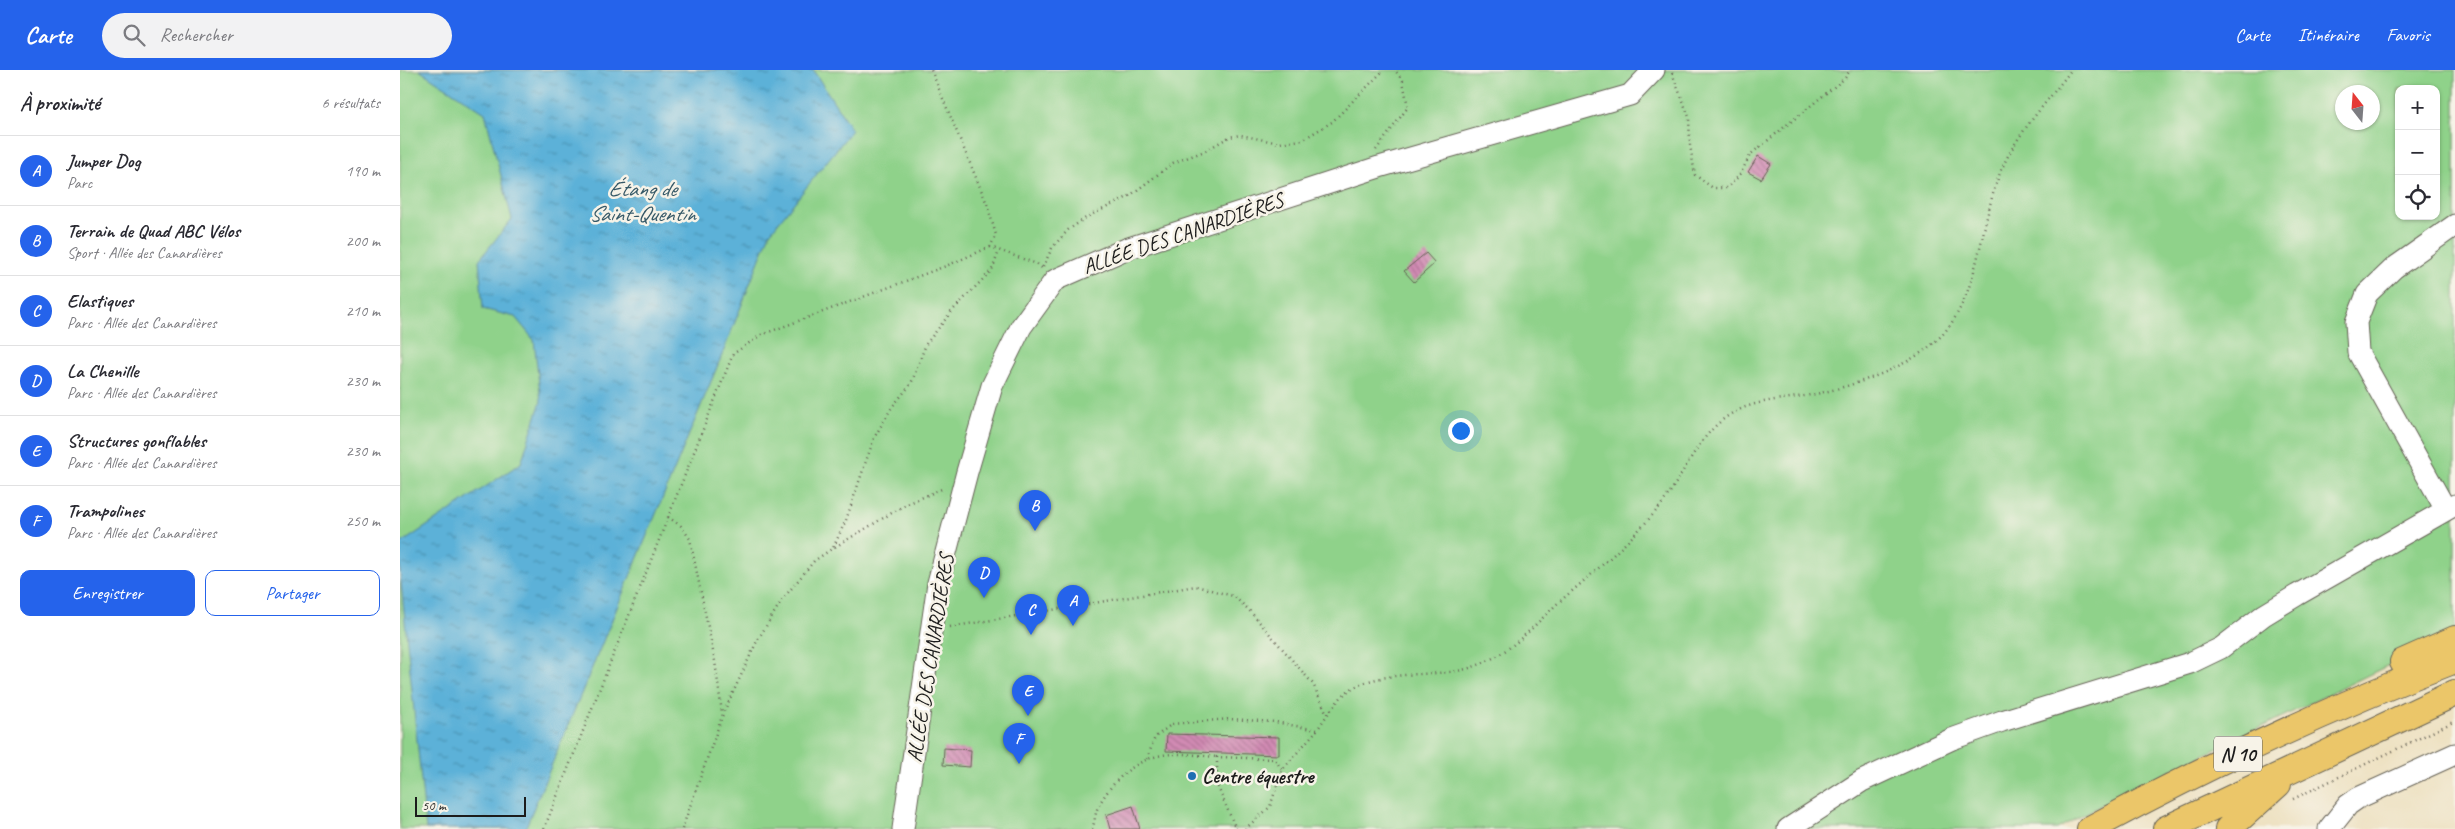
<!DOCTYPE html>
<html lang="fr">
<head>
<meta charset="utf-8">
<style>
  body { margin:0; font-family:Caveat,sans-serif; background:#f2f2f3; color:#2b2b33 }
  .controls { position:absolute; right:15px; top:15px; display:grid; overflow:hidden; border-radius:10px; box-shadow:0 1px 4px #0004 }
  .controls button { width:45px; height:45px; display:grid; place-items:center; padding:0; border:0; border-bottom:1px solid #e1e1e2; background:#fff; color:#2b2b33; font:25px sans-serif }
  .compass { position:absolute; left:1935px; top:15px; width:45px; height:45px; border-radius:50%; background:#fff; box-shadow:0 1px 4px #0004; rotate:343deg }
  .scale { position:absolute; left:15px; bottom:12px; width:111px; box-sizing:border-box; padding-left:5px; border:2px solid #1c1c1c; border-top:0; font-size:14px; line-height:18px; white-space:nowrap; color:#1c1c1c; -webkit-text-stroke:4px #f7f3e8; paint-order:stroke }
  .you { position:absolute; left:1060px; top:360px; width:18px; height:18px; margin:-12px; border:4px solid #fff; border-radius:50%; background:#1a73e8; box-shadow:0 0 0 8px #1a73e833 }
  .badge { display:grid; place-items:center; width:32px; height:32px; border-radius:50%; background:#2563eb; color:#fff; font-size:16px; font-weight:700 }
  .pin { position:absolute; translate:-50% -41px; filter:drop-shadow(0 1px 2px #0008) }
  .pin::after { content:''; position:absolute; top:26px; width:18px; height:15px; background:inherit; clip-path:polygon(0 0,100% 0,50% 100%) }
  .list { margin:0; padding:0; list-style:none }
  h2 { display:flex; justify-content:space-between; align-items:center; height:65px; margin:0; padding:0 20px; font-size:21px }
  h2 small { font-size:16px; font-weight:400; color:#7c7c81 }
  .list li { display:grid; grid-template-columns:32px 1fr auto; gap:15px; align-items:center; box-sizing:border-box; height:70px; padding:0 20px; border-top:1px solid #e1e1e2 }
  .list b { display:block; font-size:19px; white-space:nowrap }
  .list p { margin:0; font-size:16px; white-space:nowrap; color:#7c7c81 }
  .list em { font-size:16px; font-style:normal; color:#7c7c81 }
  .actions { display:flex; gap:10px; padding:15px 20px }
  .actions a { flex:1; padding:11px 0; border:1px solid #2563eb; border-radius:10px; text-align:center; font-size:18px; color:#2563eb }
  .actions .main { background:#2563eb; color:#fff }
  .icon { flex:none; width:28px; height:28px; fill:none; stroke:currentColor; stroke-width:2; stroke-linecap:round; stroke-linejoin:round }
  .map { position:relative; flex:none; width:2055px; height:759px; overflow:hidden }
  header { display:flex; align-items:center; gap:30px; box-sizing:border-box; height:70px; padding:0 25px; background:#2563eb; color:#fff }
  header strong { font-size:24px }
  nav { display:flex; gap:28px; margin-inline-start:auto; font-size:18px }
  .search { width:350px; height:45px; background:#f2f2f3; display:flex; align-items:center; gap:12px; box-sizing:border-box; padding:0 18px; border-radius:28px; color:#7c7c81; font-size:19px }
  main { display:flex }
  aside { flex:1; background:#fff }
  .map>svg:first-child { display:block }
  .park { fill:#8fd28a; stroke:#567753; fill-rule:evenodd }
  .water { fill:url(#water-ripples); stroke:#3c667a }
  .building { fill:url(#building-back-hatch) }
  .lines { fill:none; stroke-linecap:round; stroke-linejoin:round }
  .minor-casing { stroke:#656155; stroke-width:23 }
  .major-casing { stroke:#656155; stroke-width:28 }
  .path { stroke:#656155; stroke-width:2.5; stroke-dasharray:1 4; stroke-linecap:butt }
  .minor { stroke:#fff; stroke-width:21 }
  .major { stroke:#ebc669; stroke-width:26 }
  .poi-dot { fill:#1f6fb2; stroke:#f7f3e8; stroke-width:2 }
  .labels { text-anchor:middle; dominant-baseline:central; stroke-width:5; stroke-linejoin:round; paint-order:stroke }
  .shield { fill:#f7f3e8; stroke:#5e5c59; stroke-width:1 }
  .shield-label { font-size:20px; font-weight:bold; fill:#1c1c1c }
  .street-label { font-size:21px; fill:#1c1c1c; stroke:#f7f3e8 }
  .poi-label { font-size:21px; font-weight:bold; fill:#1c1c1c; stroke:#f7f3e8; text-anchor:start }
  .water-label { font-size:22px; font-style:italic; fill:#355867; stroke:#f7f3e8 }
</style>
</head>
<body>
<header>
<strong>Carte</strong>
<div class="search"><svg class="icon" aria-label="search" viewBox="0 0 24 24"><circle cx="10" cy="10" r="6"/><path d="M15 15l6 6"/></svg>Rechercher</div>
<nav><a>Carte</a><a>Itinéraire</a><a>Favoris</a></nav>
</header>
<main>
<aside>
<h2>À proximité<small>6 résultats</small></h2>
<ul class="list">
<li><span class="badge">A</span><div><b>Jumper Dog</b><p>Parc</p></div><em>190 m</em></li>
<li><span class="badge">B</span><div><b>Terrain de Quad ABC Vélos</b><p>Sport · Allée des Canardières</p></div><em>200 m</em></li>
<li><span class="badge">C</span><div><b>Elastiques</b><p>Parc · Allée des Canardières</p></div><em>210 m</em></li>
<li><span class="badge">D</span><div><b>La Chenille</b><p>Parc · Allée des Canardières</p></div><em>230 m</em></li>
<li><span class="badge">E</span><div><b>Structures gonflables</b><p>Parc · Allée des Canardières</p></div><em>230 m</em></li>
<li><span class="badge">F</span><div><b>Trampolines</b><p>Parc · Allée des Canardières</p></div><em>250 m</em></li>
</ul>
<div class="actions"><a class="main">Enregistrer</a><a>Partager</a></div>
</aside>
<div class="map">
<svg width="2055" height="759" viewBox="0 0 2055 759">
  <defs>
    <pattern id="water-ripples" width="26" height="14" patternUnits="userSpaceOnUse" patternTransform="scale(1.25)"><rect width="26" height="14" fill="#5bb1d8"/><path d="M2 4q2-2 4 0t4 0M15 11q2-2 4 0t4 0" fill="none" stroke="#4a8fae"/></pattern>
    <pattern id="building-back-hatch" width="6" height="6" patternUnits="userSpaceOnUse" patternTransform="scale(1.25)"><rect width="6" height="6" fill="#d28bb4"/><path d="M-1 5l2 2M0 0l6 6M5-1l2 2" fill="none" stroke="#aa7192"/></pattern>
  </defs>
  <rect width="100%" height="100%" fill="#f7f3e8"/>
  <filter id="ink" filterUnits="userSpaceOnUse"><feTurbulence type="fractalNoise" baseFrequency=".02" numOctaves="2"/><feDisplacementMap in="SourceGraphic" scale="10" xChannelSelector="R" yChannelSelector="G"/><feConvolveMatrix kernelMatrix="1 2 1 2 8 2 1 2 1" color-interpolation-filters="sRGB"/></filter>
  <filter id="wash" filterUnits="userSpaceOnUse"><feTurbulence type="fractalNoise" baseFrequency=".0096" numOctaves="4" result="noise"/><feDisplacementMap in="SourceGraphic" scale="20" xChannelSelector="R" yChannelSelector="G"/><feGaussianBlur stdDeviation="1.12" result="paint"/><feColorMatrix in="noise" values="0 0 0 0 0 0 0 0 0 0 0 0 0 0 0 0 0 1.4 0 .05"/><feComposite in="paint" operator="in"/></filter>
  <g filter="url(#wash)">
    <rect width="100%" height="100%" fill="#ede0bf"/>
    <path class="park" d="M0,0h2055v563l-344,167 -54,29h-1657zM1999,19h37v127h-37zM1942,22h30v30h-30z"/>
    <path class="water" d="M19,0h394l39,60 -82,103 -48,122 -197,474h-99l-26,-257v-28l121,-81 20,-62 -7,-61 -19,-23 -32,-8 -4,-49 33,-41 -27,-106z"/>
    <g id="blocks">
      <path class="building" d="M1358,86l13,8 -10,15 -13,-7z
        M1026,183l9,10 -21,19 -10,-11z
        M767,664l112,3v18l-113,-4z
        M544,678l27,2 -1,17 -27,-2z
        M733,736l7,23h-30l-4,-14z"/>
    </g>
  </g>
  <g filter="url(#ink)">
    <use href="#blocks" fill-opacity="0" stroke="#656155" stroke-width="1"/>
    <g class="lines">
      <defs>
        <path id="minor" d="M2046,440l-88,-158 -2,-30 11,-28 27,-26 61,-43
          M503,759l35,-246 29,-111 25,-86 29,-59 34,-47 71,-31 253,-82 251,-72 24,-25
          M1388,759l74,-48 90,-42 50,-18 188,-58 31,-15 43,-33 33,-20 158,-90
          M1929,759l19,-24 10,-7 97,-44"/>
        <path id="major" d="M2003,592l52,-23
          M1690,759c118,-64 240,-121 365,-169
          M1766,759l289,-136
          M1828,759l50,-45"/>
      </defs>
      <use href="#minor" class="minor-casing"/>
      <use href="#major" class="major-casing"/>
      <path class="path" d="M1272,3l17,44 1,28 5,30 18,13h14l12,-12 12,-22 94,-76 5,-8
        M976,80l32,-43 -5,-26 -8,-11
        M590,177l47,17 6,5
        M643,197l9,-19 16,-18 19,-13 41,-20 45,-34 32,-12 24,-14 11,-2 39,8 23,-3 30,-18 52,-52
        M268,447l13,9 9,13 25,122 7,52
        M435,477l70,-42 39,-17
        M550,557l246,-41 37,10 15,13 65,75 14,30
        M747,689l8,-22 17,-13 58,-5 45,3 42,8c9,-13 18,-28 30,-38 26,-21 78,-16 110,-21 17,-3 35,-11 49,-21 19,-13 35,-31 52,-47 34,-29 69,-58 98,-92 27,-31 39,-75 75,-97 26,-16 60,-14 89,-21 39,-9 86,-25 116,-52 47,-43 42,-124 69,-179 15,-32 45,-63 66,-92
        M1893,729l162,-78
        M144,759l189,-475 28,-19 185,-69 44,-19 6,-12 -9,-31 -56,-134
        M282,759l41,-115 34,-73 25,-41 32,-39 19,-13 13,-28 28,-82 18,-31 19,-23 15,-40 26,-33 40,-41 7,-19
        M692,759c3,-7 3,-16 6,-22 12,-24 37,-48 65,-52 17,-3 37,1 54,2
        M836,759l-19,-44v-28l58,2 7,11
        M845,759l25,-22 12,-37 35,-40"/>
      <use href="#minor" class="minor"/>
      <use href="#major" class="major"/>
    </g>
  </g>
  <circle class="poi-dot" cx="792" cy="706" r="5"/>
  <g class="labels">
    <rect class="shield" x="1814" y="666.5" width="48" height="35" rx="4"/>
    <g class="shield-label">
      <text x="1838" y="684">N 10</text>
    </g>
    <g class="street-label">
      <text transform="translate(783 163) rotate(-19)">ALLÉE DES CANARDIÈRES</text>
      <text transform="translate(530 588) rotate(-81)">ALLÉE DES CANARDIÈRES</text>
    </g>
    <g class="poi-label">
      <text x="802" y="706">Centre équestre</text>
    </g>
    <g class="water-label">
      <text x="242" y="119">Étang de<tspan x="242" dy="25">Saint-Quentin</tspan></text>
    </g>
  </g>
</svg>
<div class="controls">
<button>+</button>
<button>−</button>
<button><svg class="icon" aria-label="locate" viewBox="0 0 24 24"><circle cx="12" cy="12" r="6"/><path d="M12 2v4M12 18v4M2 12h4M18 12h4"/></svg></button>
</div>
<svg class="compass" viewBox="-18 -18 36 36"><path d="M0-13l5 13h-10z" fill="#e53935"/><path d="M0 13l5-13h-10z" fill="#7c7c81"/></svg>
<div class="scale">50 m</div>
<div class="you"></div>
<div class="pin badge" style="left:673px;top:556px">A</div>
<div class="pin badge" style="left:635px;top:461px">B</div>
<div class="pin badge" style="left:631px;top:565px">C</div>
<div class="pin badge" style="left:584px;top:528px">D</div>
<div class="pin badge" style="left:628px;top:646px">E</div>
<div class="pin badge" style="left:619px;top:694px">F</div>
</div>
</main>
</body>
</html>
